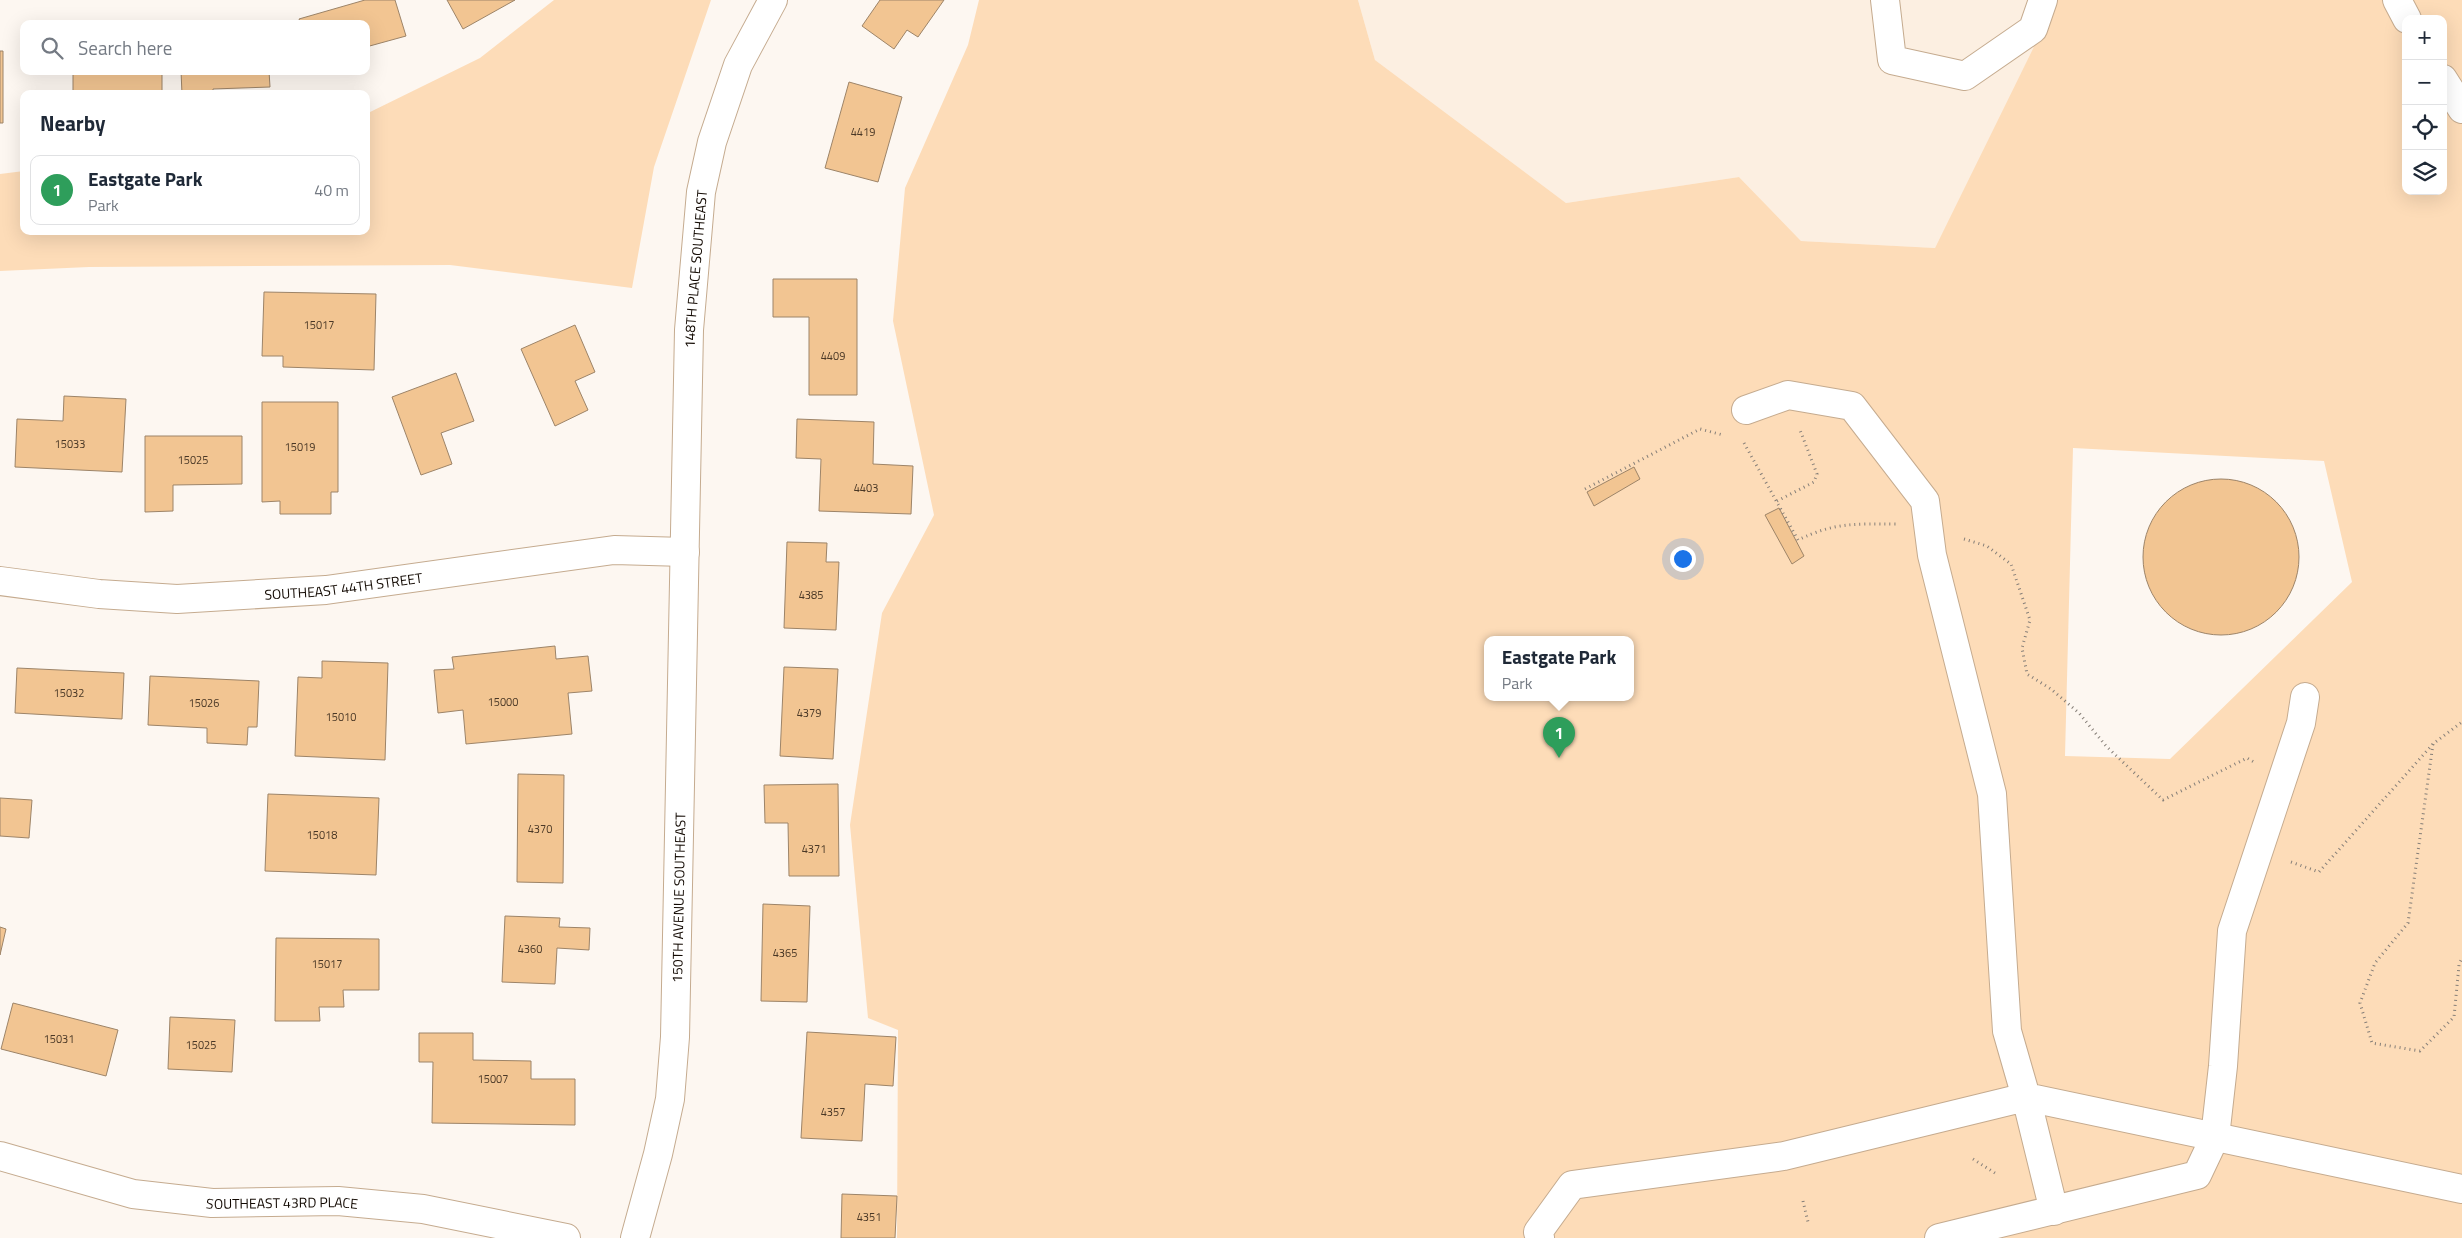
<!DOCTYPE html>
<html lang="en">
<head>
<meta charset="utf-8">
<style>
  body { margin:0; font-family:"Titillium Web",sans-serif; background:#f2f2f3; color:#1f2937 }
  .controls { position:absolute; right:15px; top:15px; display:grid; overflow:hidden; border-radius:10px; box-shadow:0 5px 20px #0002 }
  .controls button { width:45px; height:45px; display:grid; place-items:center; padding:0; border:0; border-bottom:1px solid #e0e1e3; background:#fff; color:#1f2937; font:25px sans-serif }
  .you { position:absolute; left:1682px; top:558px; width:18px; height:18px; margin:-12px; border:4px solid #fff; border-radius:50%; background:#1a73e8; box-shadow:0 0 0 8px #1a73e833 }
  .badge { display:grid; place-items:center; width:32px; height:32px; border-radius:50%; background:#ea580c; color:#fff; font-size:16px; font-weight:700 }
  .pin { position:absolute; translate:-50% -41px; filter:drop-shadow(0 1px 2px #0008) }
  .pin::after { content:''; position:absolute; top:26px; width:18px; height:15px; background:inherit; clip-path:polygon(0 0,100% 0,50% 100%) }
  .popup { position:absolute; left:1484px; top:636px; width:150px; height:65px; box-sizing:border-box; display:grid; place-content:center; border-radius:10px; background:#fff; filter:drop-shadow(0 1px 4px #0005); font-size:16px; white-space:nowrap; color:#747a83 }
  .popup b { font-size:19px; color:#1f2937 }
  .popup::after { content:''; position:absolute; left:50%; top:100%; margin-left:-10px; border:10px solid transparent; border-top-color:#fff }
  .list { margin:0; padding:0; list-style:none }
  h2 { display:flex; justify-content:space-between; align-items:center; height:65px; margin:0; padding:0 20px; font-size:21px }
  h2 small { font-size:16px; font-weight:400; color:#747a83 }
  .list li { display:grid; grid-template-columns:32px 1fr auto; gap:15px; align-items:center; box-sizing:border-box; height:70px; margin:0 10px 10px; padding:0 10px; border:1px solid #e0e1e3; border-radius:10px }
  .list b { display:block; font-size:19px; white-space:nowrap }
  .list p { margin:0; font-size:16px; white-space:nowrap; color:#747a83 }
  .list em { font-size:16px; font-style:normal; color:#747a83 }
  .icon { flex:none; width:28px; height:28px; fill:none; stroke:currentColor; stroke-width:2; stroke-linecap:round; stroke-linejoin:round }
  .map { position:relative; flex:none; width:2462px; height:1238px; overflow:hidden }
  .search { position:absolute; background:#fff; box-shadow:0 5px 20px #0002; left:20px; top:20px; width:350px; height:55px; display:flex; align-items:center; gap:12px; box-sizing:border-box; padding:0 18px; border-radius:10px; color:#747a83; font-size:19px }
  .panel { position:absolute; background:#fff; box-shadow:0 5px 20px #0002; left:20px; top:90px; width:350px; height:145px; border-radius:10px }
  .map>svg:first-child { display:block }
  .built { fill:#fcefe1 }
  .green { fill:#fddcb8; fill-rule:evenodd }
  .building { fill:#f2c592; stroke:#9d8468 }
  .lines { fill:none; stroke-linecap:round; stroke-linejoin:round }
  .minor-casing { stroke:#c5ab8f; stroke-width:30 }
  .path { stroke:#867f78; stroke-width:3; stroke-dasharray:1 4; stroke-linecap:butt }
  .minor { stroke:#fff; stroke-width:28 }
  .labels { text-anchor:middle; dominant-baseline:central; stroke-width:4.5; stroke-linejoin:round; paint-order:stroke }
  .number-label { font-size:11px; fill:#4a3826 }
  .street-label { font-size:14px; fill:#120902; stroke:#fff }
</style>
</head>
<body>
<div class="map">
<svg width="2462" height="1238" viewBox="0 0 2462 1238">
  <rect width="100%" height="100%" fill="#fdf7f1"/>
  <path class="built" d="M1358,0h703l-126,248 -134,-7 -62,-64 -173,26 -191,-143z"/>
  <path class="green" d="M554,0h157l-57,167 -22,121 -182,-23 -361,2 -89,4v-97l24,-3v60h342v-117l114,-56z
    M979,0h379l17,60 191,143 173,-26 62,64 134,7 122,-248h405v1238h-1565l1,-208 -30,-12 -18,-193 32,-212 52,-98 -41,-194 12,-133 63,-143zM2406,19h37v172h-37zM2073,448l251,13 28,121 -182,177 -105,-3zM1488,639h142v58h-142z"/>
  <path class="building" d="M365,0h30l11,36 -40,11v-23h-65l-2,-5z
    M447,0h68l-52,29z
    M880,0h64l-26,37 -11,-7 -13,19 -32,-23z
    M0,51h3v72h-3z
    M73,71h89v23l-89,-1z
    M181,71h88l1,16 -57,2v5h-31z
    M849,82l53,15 -24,85 -53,-14z
    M773,279h84v116h-48v-78h-36z
    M264,292l112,2 -2,76 -91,-3v-11h-21z
    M575,325l20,47 -20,9 13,29 -33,16 -34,-77z
    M456,373l18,48 -33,12 11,31 -31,11 -29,-78z
    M64,396l62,3 -4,73 -107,-5 2,-48 46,2z
    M262,402h76v90h-7v22h-51v-13l-18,1z
    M797,419l77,3 -1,42 40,2 -2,48 -92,-3 2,-52 -25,-1z
    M145,436h97v48l-69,1v26l-28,1z
    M1634,467l6,12 -46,27 -7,-14z
    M2143 557a78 78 0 1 1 156 0a78 78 0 1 1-156 0Z
    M1779,508l25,48 -12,8 -27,-49z
    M787,542l40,1 -1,19h13l-3,68 -52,-2z
    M555,646l1,13 32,-3 4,35 -24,2 4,41 -106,10 -3,-34 -25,3 -4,-43 20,-1 -2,-12z
    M322,661l66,2 -3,97 -90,-4 3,-79 24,1z
    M784,667l54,2 -5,90 -53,-3z
    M17,668l107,5 -2,46 -107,-6z
    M150,676l109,5 -2,46h-9l-1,18 -40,-2v-15l-59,-3z
    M518,774l46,1 -1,108 -46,-1z
    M838,784l1,92h-50l-1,-53h-23l-1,-38z
    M268,794l111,4 -3,77 -111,-4z
    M0,798l32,2 -3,38 -29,-2z
    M763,904l47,2 -3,96 -46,-1z
    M505,916l55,2 -1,9 31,1 -1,22 -32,-2 -2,36 -53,-2z
    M0,927l6,2 -6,26z
    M276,938l103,1v51h-36l1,17h-25l1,14h-45z
    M13,1003l105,27 -12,46 -105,-27z
    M170,1017l65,3 -3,52 -64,-3z
    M807,1032l89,5 -3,49 -28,-2 -3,57 -61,-3z
    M419,1033h54v27l58,1v18h44v46l-143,-2 1,-61h-14z
    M842,1194l55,2 -2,42h-54z"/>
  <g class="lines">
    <defs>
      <g id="minor">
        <path d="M1885,0l7,60 73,16 68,-47 10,-29"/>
        <path d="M2397,0l10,19"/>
        <path d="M2443,79l19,30"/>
        <path d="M1746,410l42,-15 64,11 73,95 7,54 60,239 15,237 19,66 436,92"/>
        <path id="s1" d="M0,581l99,13 78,5 149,-9 288,-40 71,2"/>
        <path id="s2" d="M0,1156l133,38 79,9 126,-2 85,8 143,29"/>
        <path id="s3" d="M635,1238l23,-84 12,-55 5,-62 14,-707 12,-138 11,-50 26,-77 35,-65"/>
        <path d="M1540,1238l-2,-6 34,-47 212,-29 242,-59 28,114"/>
        <path d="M1939,1238l258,-63 18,-38 8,-71 9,-135 69,-208 4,-26"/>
      </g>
    </defs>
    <use href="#minor" class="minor-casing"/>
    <path class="path" d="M1744,443l54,97c37,-18 58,-16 98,-16
      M1585,489l115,-60 23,6
      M1777,501l37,-19 3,-8 -17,-44
      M1964,539l23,7 24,18 19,56 -8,28 5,26 24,15 28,24 27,33 57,54 84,-42 7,4
      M2433,744l-25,179 -33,40 -15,40 12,40 48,8 34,-34 5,-52 3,-7
      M2291,862l28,10 114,-128 29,-22
      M1973,1159l25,16
      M1803,1201l5,21"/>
    <use href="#minor" class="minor"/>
  </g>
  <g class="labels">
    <g class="number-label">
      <text x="863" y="132">4419</text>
      <text x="319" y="325">15017</text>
      <text x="833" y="356">4409</text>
      <text x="70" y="444">15033</text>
      <text x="300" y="447">15019</text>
      <text x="193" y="460">15025</text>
      <text x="866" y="488">4403</text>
      <text x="811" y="595">4385</text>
      <text x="69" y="693">15032</text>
      <text x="503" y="702">15000</text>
      <text x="204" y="703">15026</text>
      <text x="809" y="713">4379</text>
      <text x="341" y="717">15010</text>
      <text x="540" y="829">4370</text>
      <text x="322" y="835">15018</text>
      <text x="814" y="849">4371</text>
      <text x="530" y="949">4360</text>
      <text x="785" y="953">4365</text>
      <text x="327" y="964">15017</text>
      <text x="59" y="1039">15031</text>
      <text x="201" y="1045">15025</text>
      <text x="493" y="1079">15007</text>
      <text x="833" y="1112">4357</text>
      <text x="869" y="1217">4351</text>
    </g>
    <g class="street-label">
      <text stroke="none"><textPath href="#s3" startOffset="974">148TH PLACE SOUTHEAST</textPath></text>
      <text stroke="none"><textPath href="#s1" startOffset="345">SOUTHEAST 44TH STREET</textPath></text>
      <text stroke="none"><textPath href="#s3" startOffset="345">150TH AVENUE SOUTHEAST</textPath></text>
      <text stroke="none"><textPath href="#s2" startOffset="288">SOUTHEAST 43RD PLACE</textPath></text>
    </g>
  </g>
</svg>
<div class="controls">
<button>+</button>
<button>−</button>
<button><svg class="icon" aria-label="locate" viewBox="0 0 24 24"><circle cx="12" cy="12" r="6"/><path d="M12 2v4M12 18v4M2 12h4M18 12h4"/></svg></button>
<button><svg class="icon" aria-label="layers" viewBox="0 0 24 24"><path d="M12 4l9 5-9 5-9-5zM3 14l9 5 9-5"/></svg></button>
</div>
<div class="you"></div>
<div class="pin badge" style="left:1559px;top:758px;background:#2e9e5b">1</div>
<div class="popup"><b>Eastgate Park</b>Park</div>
<div class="search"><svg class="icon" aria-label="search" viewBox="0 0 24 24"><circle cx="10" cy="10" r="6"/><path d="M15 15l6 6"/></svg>Search here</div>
<section class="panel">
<h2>Nearby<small></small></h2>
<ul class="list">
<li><span class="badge" style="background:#2e9e5b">1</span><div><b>Eastgate Park</b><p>Park</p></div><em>40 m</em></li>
</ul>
</section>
</div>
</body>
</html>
